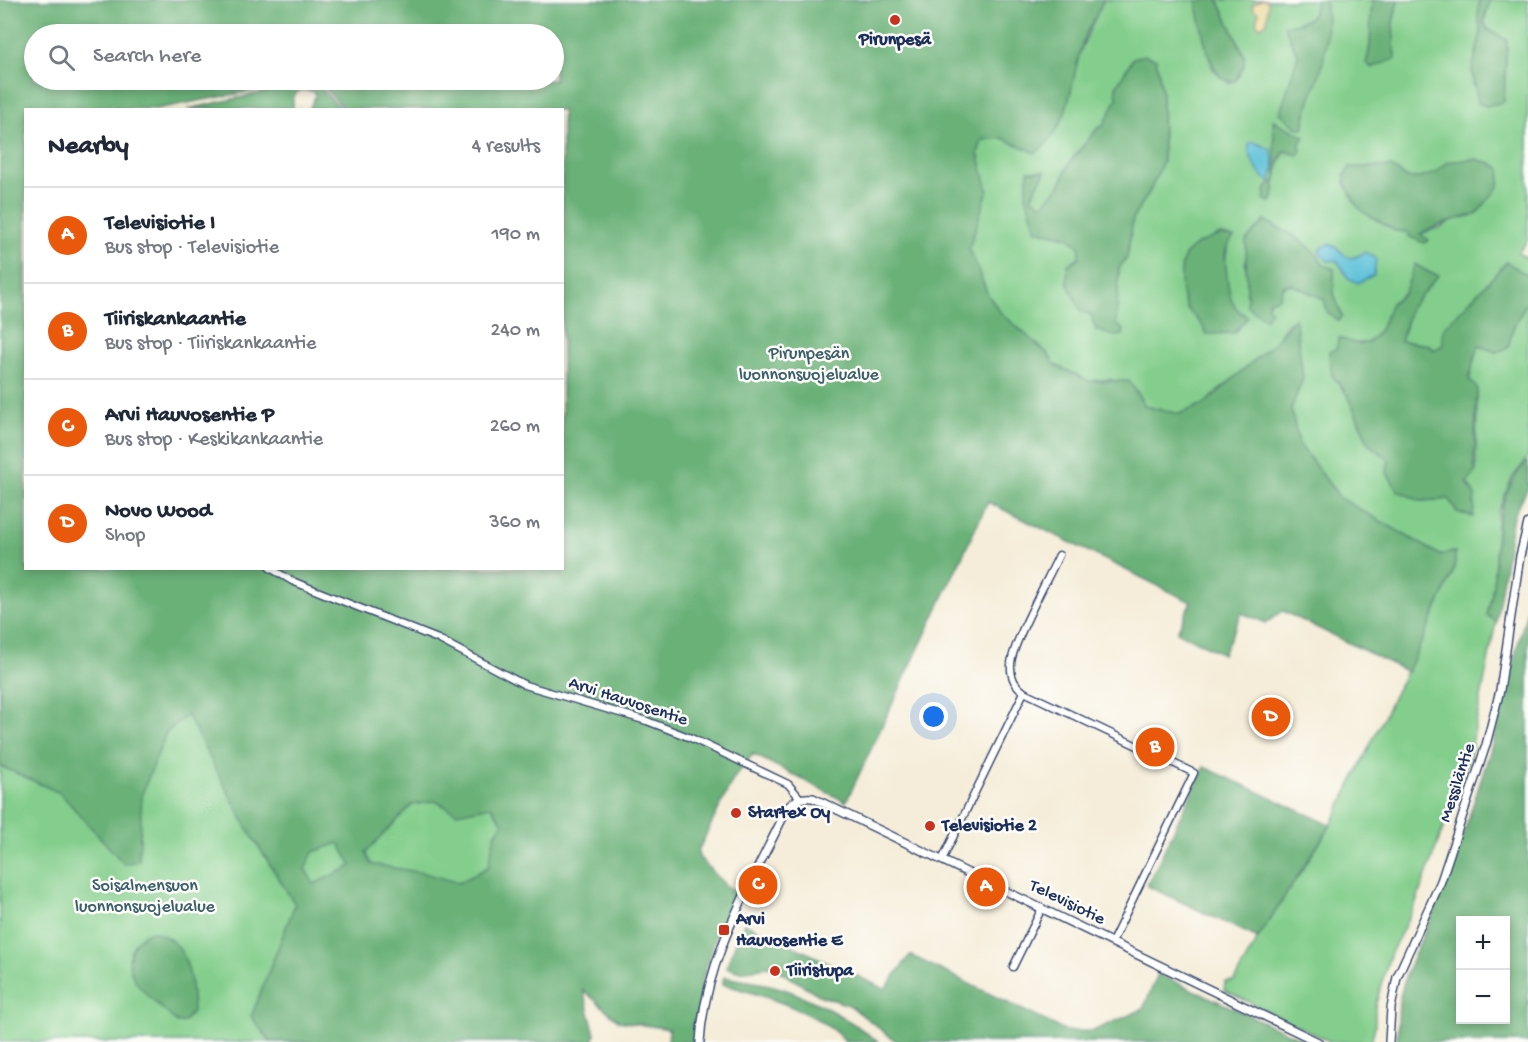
<!DOCTYPE html>
<html lang="en">
<head>
<meta charset="utf-8">
<style>
  body { margin:0; font-family:"Gochi Hand",sans-serif; background:#f6f6f7; color:#1f2937 }
  .controls { position:absolute; right:18px; bottom:18px; display:grid; overflow:hidden; border-radius:0px; box-shadow:0 3px 9px #0003 }
  .controls button { width:54px; height:54px; display:grid; place-items:center; padding:0; border:0; border-bottom:2px solid #e0e1e3; background:#fff; color:#1f2937; font:30px sans-serif }
  .you { position:absolute; left:934px; top:717px; width:21px; height:21px; margin:-15px; border:4px solid #fff; border-radius:50%; background:#1a73e8; box-shadow:0 0 0 9px #1a73e833 }
  .badge { display:grid; place-items:center; width:39px; height:39px; border-radius:50%; background:#ea580c; color:#fff; font-size:20px; font-weight:700 }
  .pin { position:absolute; translate:-50% -50%; border:3px solid #fff; box-shadow:0 2px 6px #0006 }
  .list { margin:0; padding:0; list-style:none }
  h2 { display:flex; justify-content:space-between; align-items:center; height:78px; margin:0; padding:0 24px; font-size:26px }
  h2 small { font-size:20px; font-weight:400; color:#747a83 }
  .list li { display:grid; grid-template-columns:39px 1fr auto; gap:18px; align-items:center; box-sizing:border-box; height:96px; padding:0 24px; border-top:2px solid #e0e1e3 }
  .list b { display:block; font-size:22px; white-space:nowrap }
  .list p { margin:0; font-size:20px; white-space:nowrap; color:#747a83 }
  .list em { font-size:20px; font-style:normal; color:#747a83 }
  .icon { flex:none; width:33px; height:33px; fill:none; stroke:currentColor; stroke-width:2; stroke-linecap:round; stroke-linejoin:round }
  .map { position:relative; flex:none; width:1528px; height:1042px; overflow:hidden }
  .search { position:absolute; background:#fff; box-shadow:0 3px 9px #0003; left:24px; top:24px; width:540px; height:66px; display:flex; align-items:center; gap:15px; box-sizing:border-box; padding:0 21px; border-radius:33px; color:#747a83; font-size:22px }
  .panel { position:absolute; background:#fff; box-shadow:0 3px 9px #0003; left:24px; top:108px; width:540px; height:462px; border-radius:0px }
  .map>svg:first-child { display:block }
  .green { fill:#83ce8c; stroke:#4f7e75; stroke-width:1.5; fill-rule:evenodd }
  .forest { fill:#6ab178; stroke:#42706b; stroke-width:1.5; fill-rule:evenodd }
  .sand { fill:#eeda9e; stroke:#84847e; stroke-width:1.5 }
  .water { fill:#5abfd8; stroke:#3a779b; stroke-width:1.5 }
  .lines { fill:none; stroke-linecap:round; stroke-linejoin:round }
  .minor-casing { stroke:#3c4c70; stroke-width:9 }
  .tertiary-casing { stroke:#3c4c70; stroke-width:10 }
  .minor { stroke:#fff; stroke-width:6 }
  .tertiary { stroke:#fff; stroke-width:7 }
  .poi-dot { fill:#c8321e; stroke:#fdfcf7; stroke-width:2 }
  .labels { text-anchor:middle; dominant-baseline:central; stroke-width:5; stroke-linejoin:round; paint-order:stroke }
  .poi-label { font-size:18px; font-weight:bold; fill:#1b2f5e; stroke:#fdfcf7; text-anchor:start }
  .park-label { font-size:18px; fill:#3a5f6c; stroke:#fdfcf7 }
  .street-label { font-size:18px; fill:#1b2f5e; stroke:#fdfcf7 }
</style>
</head>
<body>
<div class="map">
<svg width="1528" height="1042" viewBox="0 0 1528 1042">
  <rect width="100%" height="100%" fill="#fdfcf7"/>
  <filter id="ink" filterUnits="userSpaceOnUse"><feTurbulence type="fractalNoise" baseFrequency=".0167" numOctaves="2"/><feDisplacementMap in="SourceGraphic" scale="12" xChannelSelector="R" yChannelSelector="G"/><feConvolveMatrix kernelMatrix="1 2 1 2 8 2 1 2 1" color-interpolation-filters="sRGB"/></filter>
  <filter id="wash" filterUnits="userSpaceOnUse"><feTurbulence type="fractalNoise" baseFrequency=".008" numOctaves="4" result="noise"/><feDisplacementMap in="SourceGraphic" scale="24" xChannelSelector="R" yChannelSelector="G"/><feGaussianBlur stdDeviation="1.35" result="paint"/><feColorMatrix in="noise" values="0 0 0 0 0 0 0 0 0 0 0 0 0 0 0 0 0 1.4 0 .05"/><feComposite in="paint" operator="in"/></filter>
  <g filter="url(#wash)">
    <rect width="100%" height="100%" fill="#f5edd9"/>
    <path class="green" d="M1103,0h93l17,69 16,14 7,-3 8,-15v-10l-26,-55h98c-1,15 -8,23 -24,24l-2,16 8,15 -3,15 8,59c7,-42 29,-84 22,-129h48c-5,25 1,38 -7,63l27,-41 5,-22h81c0,11 3,23 2,33 -1,18 -10,33 -8,52l31,17 3,-62c-27,-13 -24,-14 -17,-40h38v240l-10,13 10,6v17l-22,-14 -63,83 -9,5 -5,-5 -28,-4 9,-33 28,-33 -8,-2 -39,30 -11,27 -12,13h-14l-15,-5 -7,37 16,21 21,48 20,16 -2,13 5,8 28,20 30,-2 7,13 14,-24 -4,-5 9,-13 1,-81 -8,-10c5,-12 3,-22 10,-33l17,6 12,-4 5,-20 15,-28v158l-16,20 -14,34 -5,80 -5,23 8,7 -26,132 -54,149 -26,52 -15,52v20l-4,15h-40l-107,-52 1,-8 9,-1 24,-43 73,-113 108,-221 16,-36 -1,-16 -14,3 -100,-57 -41,-54 -8,-35 12,-31 -8,-60 -8,6 -13,19 -70,61 -25,10 -34,-8 -9,-17 -26,-10 -21,2 -34,-16 -7,-11 -48,-42 -12,-17 -19,-47 18,-58 -9,-37 4,-13 20,-2 34,14zM1133,59h23l6,31 1,71 -13,30 -17,27 -6,40 -8,10 -3,57 8,5 -33,-15 -23,-50 11,-8 1,-9 -11,-11 -33,-7 -10,-35 19,-23 -15,25 12,8 18,-19 9,-23 29,-35 5,-2 14,-27 -1,-12zM1274,120l12,9 12,26 -13,-4c-9,14 -10,35 -15,51l1,-17 5,-5zM1475,159l1,56 -21,3 -14,9 -21,7 -18,-5 -7,2c-30,-26 -47,-17 -45,-64h41l17,11h12l15,-5 12,-11zM1220,235l13,2c-11,14 -10,54 0,69 4,5 9,8 15,11l-14,16h-28l-4,-12 -8,-75zM1329,244c17,5 13,23 36,8l-23,15 -5,-7 -9,1 -9,-9zM1318,255l5,10 11,4v25l8,22 -18,-17 -33,-15c-10,3 -22,12 -23,23l-20,-1 1,-14 -4,-30z
      M0,643l148,58 266,92 77,13 12,17v13l-23,53 -139,153h-341z"/>
    <path class="forest" d="M0,0h1103c-4,13 -11,22 -17,34 -17,40 -10,89 -50,119l-34,-15 -20,2 -4,13 10,37 -19,58 19,47 12,17 48,42 7,11 34,16h40l16,25 34,8 25,-10 70,-61 21,-26 8,61 -12,31 8,35 41,54 100,57 15,-3v16l-47,104 -125,-61 -17,12 -24,-10 -19,41 -46,-22 14,-30 -203,-100 -142,300 -93,-48 -19,24 -36,73 1,6 26,28 13,8 -22,43 -14,45 -9,61h-25l1,-13 -50,-8 -36,-31 12,44 -2,8h-322l-20,-25 44,-113 -45,-71 -63,-118 -21,18 -24,61 -3,67 -15,3 -64,-71 -60,-27zM34,34h520v46h-236l26,29 218,1v458h-536v-458l130,-1 155,-29h-277zM435,801l22,12 34,-7 12,17 -8,11 -7,33 -29,16 -35,-10 -53,-9 -5,-12 46,-47zM339,843l13,23 -38,18 -9,-15 8,-17z
      M1196,0h22l26,55v10l-8,15c-28,10 -35,-60 -40,-80z
      M1316,0h9c3,20 2,46 -3,66 -6,23 -17,39 -19,63l-7,-2 -16,-14 18,-58 -14,-29c19,-6 30,-2 32,-26z
      M1373,0h25l-5,22 2,37 -23,9 -6,-5c9,-25 1,-38 7,-63z
      M1479,0h11l-7,22 5,8 19,10 -3,62 -18,4 -8,-3 -6,-33 9,-38 -3,-13z
      M1145,55l11,4 6,31 1,71 -13,30 -17,27 -6,40 -8,10 -3,56 8,6 -1,5 -9,1 -18,-6 -5,-15 -10,-4 -14,-29 1,-17 11,-8 1,-9 -11,-11 -33,-7 -10,-35 2,-24h17l-14,26 11,8 18,-19 9,-23 29,-35 5,-2 14,-27 -1,-12 17,-29z
      M314,81l27,28h-32l7,-14 -3,-4 -13,-1 -7,7v12h-105z
      M1273,120l32,17 -5,5 1,12 -3,1 -13,-4 -6,8 -6,39 -3,5 -6,-4 2,-11 10,-8z
      M1475,159l16,4 10,6 -2,17 -23,29c-16,2 -41,11 -56,19l9,6 -5,3 -14,-6 -3,-5 -12,-1 -32,-19 -7,-7 -11,-22 -1,-7 6,-9h41l16,11h13l15,-5 12,-11z
      M1265,221c22,11 47,21 58,44l11,4v25l8,22 -3,5 -12,-9 -3,-13 -33,-15 -8,2 -4,12 -11,3v6l3,5 -6,7 -18,-13 -1,-66z
      M1220,235l14,2c-13,13 -8,24 -7,40 3,19 3,31 21,40l-14,16 -28,1c-5,-16 -13,-15 -19,-26 -5,-9 -6,-18 -6,-28 -2,-32 13,-35 39,-45z
      M1507,262l21,14v24l-15,28 -5,20 -12,4 -17,-6c-7,10 -5,21 -10,33l8,9 -3,76 2,6 -9,13 8,12 -2,22 -16,-5 -8,-13 -29,2 -22,-10 -11,-18 2,-13 -20,-16 -21,-48 -16,-21 -3,-24 7,-2 3,-11 15,5h14l12,-13 11,-27 13,-9 11,-30 15,9 9,2 -29,33 -9,33 28,4 5,5 9,-5v-16z
      M1526,462l2,1v25l-15,28 -17,106 -9,-7c16,-56 -3,-105 39,-153z
      M1528,580v462h-131l2,-41 7,-27 46,-105 38,-117 37,-142zM1460,920h46v100h-46z
      M1204,767l127,58 -73,113 -111,-52z
      M744,923l141,66 25,-34 156,76h27l50,-22 15,-35 150,68h-411l-48,-37 -28,-9 -50,-30 -31,6 -14,-5z
      M151,931c39,9 40,46 42,80l-9,11 -7,1c-17,-19 -54,-41 -47,-68 3,-13 10,-19 21,-24z
      M724,977c13,3 28,4 41,7 35,7 86,35 113,58h-33c-23,-30 -87,-48 -123,-58z"/>
    <path class="sand" d="M1261,0h7l-1,22 -7,5 -4,-5 3,-9 -6,-4 -1,-4z"/>
    <path class="water" d="M1254,142l17,7 3,18 -3,15c-11,-3 -24,-27 -22,-38z
      M1329,244c17,5 13,23 36,8l11,6 -2,17 -16,8 -10,-5 -11,-18 -9,1 -9,-9 2,-4z"/>
  </g>
  <g filter="url(#ink)">
    <g class="lines">
      <defs>
        <path id="minor" d="M270,568l22,13 146,58 87,46 122,36 44,17 97,46 12,14
          M1024,692c-10,-7 -14,-16 -13,-28 1,-20 38,-87 48,-109
          M942,860l82,-168 170,81 -82,169
          M1013,967l29,-59"/>
        <path id="tertiary" d="M700,1042c5,-85 52,-160 88,-235 8,-8 14,-10 25,-9l505,244
          M1389,1042l2,-34 6,-31 44,-96 45,-136 14,-55 20,-134 8,-33"/>
      </defs>
      <use href="#minor" class="minor-casing"/>
      <use href="#tertiary" class="tertiary-casing"/>
      <use href="#minor" class="minor"/>
      <use href="#tertiary" class="tertiary"/>
    </g>
  </g>
  <g class="poi-dot">
    <circle cx="895" cy="20" r="6"/>
    <circle cx="736" cy="813" r="6"/>
    <circle cx="930" cy="826" r="6"/>
    <rect x="718" y="924" width="12" height="12" rx="3"/>
    <circle cx="775" cy="971" r="6"/>
  </g>
  <g class="labels">
    <g class="poi-label">
      <text x="895" y="40" text-anchor="middle">Pirunpesä</text>
      <text x="748" y="813">Startex Oy</text>
      <text x="942" y="826">Televisiotie 2</text>
      <text x="736" y="920">Arvi<tspan x="736" dy="21">Hauvosentie E</tspan></text>
      <text x="787" y="971">Tiiristupa</text>
    </g>
    <g class="park-label">
      <text x="809" y="354">Pirunpesän<tspan x="809" dy="21">luonnonsuojelualue</tspan></text>
      <text x="145" y="886">Soisalmensuon<tspan x="145" dy="21">luonnonsuojelualue</tspan></text>
    </g>
    <g class="street-label">
      <text transform="translate(628 702) rotate(18)">Arvi Hauvosentie</text>
      <text transform="translate(1458 783) rotate(-72)">Messiläntie</text>
      <text transform="translate(1067 903) rotate(26)">Televisiotie</text>
    </g>
  </g>
</svg>
<div class="controls">
<button>+</button>
<button>−</button>
</div>
<div class="you"></div>
<div class="pin badge" style="left:986px;top:887px">A</div>
<div class="pin badge" style="left:1155px;top:747px">B</div>
<div class="pin badge" style="left:758px;top:885px">C</div>
<div class="pin badge" style="left:1271px;top:717px">D</div>
<div class="search"><svg class="icon" aria-label="search" viewBox="0 0 24 24"><circle cx="10" cy="10" r="6"/><path d="M15 15l6 6"/></svg>Search here</div>
<section class="panel">
<h2>Nearby<small>4 results</small></h2>
<ul class="list">
<li><span class="badge">A</span><div><b>Televisiotie I</b><p>Bus stop · Televisiotie</p></div><em>190 m</em></li>
<li><span class="badge">B</span><div><b>Tiiriskankaantie</b><p>Bus stop · Tiiriskankaantie</p></div><em>240 m</em></li>
<li><span class="badge">C</span><div><b>Arvi Hauvosentie P</b><p>Bus stop · Keskikankaantie</p></div><em>260 m</em></li>
<li><span class="badge">D</span><div><b>Novo Wood</b><p>Shop</p></div><em>360 m</em></li>
</ul>
</section>
</div>
</body>
</html>
